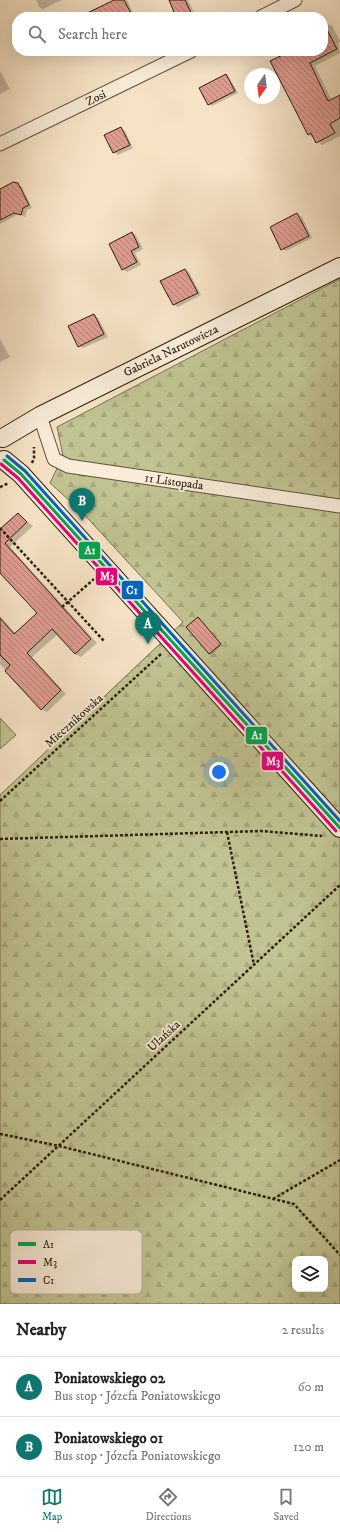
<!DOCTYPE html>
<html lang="en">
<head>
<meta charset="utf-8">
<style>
  body { margin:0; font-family:"IM FELL DW Pica",serif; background:#f6f6f6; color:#222 }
  .controls { position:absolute; right:12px; bottom:12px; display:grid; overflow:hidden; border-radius:8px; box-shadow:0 4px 16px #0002 }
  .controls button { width:36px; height:36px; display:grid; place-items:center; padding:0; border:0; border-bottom:1px solid #e0e0e0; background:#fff; color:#222; font:20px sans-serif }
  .compass { position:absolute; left:244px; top:68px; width:36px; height:36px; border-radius:50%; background:#fff; box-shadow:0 4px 16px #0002; rotate:194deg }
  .you { position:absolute; left:219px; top:772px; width:14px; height:14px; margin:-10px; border:3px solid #fff; border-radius:50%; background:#1a73e8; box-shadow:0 0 0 6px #1a73e833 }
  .badge { display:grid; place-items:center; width:26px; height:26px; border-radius:50%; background:#0f766e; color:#fff; font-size:13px; font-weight:700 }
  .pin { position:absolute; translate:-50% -33px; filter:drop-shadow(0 1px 2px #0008) }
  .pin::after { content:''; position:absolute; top:21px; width:14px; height:12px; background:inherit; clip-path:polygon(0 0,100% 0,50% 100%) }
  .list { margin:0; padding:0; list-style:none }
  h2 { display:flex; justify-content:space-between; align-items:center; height:52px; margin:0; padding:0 16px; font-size:17px }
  h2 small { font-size:13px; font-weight:400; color:#767676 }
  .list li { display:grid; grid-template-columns:26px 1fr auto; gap:12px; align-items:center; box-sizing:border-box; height:60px; padding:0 16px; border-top:1px solid #e0e0e0 }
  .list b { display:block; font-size:15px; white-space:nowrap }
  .list p { margin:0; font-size:13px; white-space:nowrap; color:#767676 }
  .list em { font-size:13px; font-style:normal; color:#767676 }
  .icon { flex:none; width:22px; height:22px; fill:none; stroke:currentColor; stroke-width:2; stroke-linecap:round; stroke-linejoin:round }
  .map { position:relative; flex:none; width:340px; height:1304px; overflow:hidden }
  .search { position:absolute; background:#fff; box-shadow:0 4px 16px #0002; left:12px; right:12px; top:12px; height:44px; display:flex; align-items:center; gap:10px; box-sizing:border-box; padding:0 14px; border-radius:16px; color:#767676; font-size:15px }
  .sheet { height:172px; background:#fff }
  nav { display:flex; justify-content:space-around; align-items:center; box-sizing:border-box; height:56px; border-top:1px solid #e0e0e0; background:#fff; font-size:11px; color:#767676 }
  nav a { display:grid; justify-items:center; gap:2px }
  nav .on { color:#0f766e }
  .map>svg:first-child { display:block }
  .forest { fill:url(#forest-firs); stroke:#777251; fill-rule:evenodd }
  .park { fill:#c1c392; stroke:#777251 }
  .shadow { fill:#0003 }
  .building { fill:url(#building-back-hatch); stroke:#2d2010 }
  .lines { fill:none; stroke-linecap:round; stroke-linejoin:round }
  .street-casing { stroke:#5f513e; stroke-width:15 }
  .secondary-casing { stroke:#2d2010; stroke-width:20 }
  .path { stroke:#2d2010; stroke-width:2.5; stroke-dasharray:3 2; stroke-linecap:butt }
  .street { stroke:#f9edda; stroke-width:13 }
  .secondary { stroke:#f9edda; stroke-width:18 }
  .bus-1-casing { stroke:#f9edda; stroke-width:6 }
  .bus-2-casing { stroke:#f9edda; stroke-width:6 }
  .bus-3-casing { stroke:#f9edda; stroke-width:6 }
  .bus-1 { stroke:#00a651; stroke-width:3 }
  .bus-2 { stroke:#e5007d; stroke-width:3 }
  .bus-3 { stroke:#0065bd; stroke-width:3 }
  .labels { text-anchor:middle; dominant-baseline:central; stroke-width:3.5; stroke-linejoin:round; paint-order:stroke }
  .street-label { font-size:12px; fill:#2d2010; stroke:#f9edda }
  .key { fill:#f9edda; stroke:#bcb09d; stroke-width:1 }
  .key-label { font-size:11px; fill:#2d2010 }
  .line-badge { stroke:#f9edda; stroke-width:1.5 }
  .badge-label { font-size:11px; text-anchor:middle; font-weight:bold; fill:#fff }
</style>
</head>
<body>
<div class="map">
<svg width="340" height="1304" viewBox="0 0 340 1304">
  <defs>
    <pattern id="forest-firs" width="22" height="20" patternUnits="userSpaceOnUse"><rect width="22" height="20" fill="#c1c392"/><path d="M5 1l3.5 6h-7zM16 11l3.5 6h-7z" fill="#a6a77d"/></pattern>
    <pattern id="building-back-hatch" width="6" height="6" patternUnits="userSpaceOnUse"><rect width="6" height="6" fill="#e09d92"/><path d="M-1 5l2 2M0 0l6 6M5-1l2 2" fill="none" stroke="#b68076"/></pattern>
  </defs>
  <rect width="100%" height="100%" fill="#f6e3c6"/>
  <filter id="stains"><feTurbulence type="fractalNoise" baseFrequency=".005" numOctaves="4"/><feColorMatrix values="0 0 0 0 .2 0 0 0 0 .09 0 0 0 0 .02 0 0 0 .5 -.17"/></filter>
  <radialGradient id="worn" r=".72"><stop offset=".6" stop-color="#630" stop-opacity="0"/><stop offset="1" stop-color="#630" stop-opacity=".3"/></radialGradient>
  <path class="forest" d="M340,279v1025h-340v-509l183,-173 -102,-111 -31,-28 13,-27 -6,-29zM295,1259h30v30h-30z"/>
  <path class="park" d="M0,718l16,17 -16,14z"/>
  <path class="shadow" d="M36,0h26l-19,9 -4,-2z
    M116,0h11l8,17h-54z
    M178,0h10l8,17h-18z
    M326,23l6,3 8,15 -2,3 2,9 -25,13 17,35 8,-5v40l-18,9 -14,-11 -15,-83h30v-27z
    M0,71l10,18 -10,5z
    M226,75l3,2 9,16 -26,13 -3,-2z
    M121,128l4,3 8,17 -15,7 -4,-3z
    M17,184l5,3 10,21 -5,2 -2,7 -6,-3 -19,10v-34z
    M297,214l5,3 10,21 -26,13 -4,-2z
    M132,233l4,2 7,14 -8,4 6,12 -14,7 -4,-3z
    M185,270l4,2 12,23 -23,12 -5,-2z
    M94,315l4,3 10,19 -25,11 -4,-2z
    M0,339l10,18 -10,5z
    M18,514l15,12 -23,21 87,96 -16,14 -6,-3 -17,-20 -26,23 34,37 -19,18 -6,-3 -41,-45v-48l16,18 22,-21 -38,-39v-43z
    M198,618l24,27 -11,10 -2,-1z"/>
  <path class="building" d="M114,0h10l9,17h-54z
    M169,0h16l8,17h-17z
    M323,22l14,27 -27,14 18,38 12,-6v23l-10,6 5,9 -19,10 -5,-10 -3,2 -38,-74 21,-10h32z
    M226,74l9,17 -27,14 -9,-17z
    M121,127l9,18 -17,8 -9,-18z
    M13,182l5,1 11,22 -6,3 -2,7 -7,-2 -14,7v-31z
    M297,213l12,23 -28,14 -11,-23z
    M132,232l7,15 -8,4 6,11 -15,8 -13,-26z
    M185,269l13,24 -25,12 -13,-24z
    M94,314l10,20 -26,13 -10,-21z
    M18,513l9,9 -22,21 86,96 -16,15 -23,-25 -25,24 34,37 -20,20 -36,-39 5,-6 -10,-10v-37l14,16 23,-21 -37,-40v-44z
    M198,617l23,27 -12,10 -23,-27z"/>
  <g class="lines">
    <defs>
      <path id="street" d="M261,17l34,-17
        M0,144l191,-93
        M40,416l14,43 14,7 272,40"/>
      <path id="secondary" d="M3,438l37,-22 300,-149
        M4,460l17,14 319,354"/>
    </defs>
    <use href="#street" class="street-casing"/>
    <use href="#secondary" class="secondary-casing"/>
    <path class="path" d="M32,463l2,-5v-11
      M0,487l9,-4
      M0,528l104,113
      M62,607l32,-28
      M0,801l161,-147
      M227,832l27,133
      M0,839l261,-8 61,5
      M0,1134l59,12 235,58 46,51
      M273,1199l67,-39
      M0,1200l340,-315"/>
    <use href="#street" class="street"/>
    <use href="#secondary" class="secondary"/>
    <defs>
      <path id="bus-1" d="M4,460l17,14 319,354"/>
      <path id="bus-2" d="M1,464l17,14 318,353"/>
      <path id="bus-3" d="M7,456l18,15 315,350"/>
    </defs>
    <use href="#bus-1" class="bus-1-casing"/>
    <use href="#bus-2" class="bus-2-casing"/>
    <use href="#bus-3" class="bus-3-casing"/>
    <use href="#bus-1" class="bus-1"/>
    <use href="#bus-2" class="bus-2"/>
    <use href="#bus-3" class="bus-3"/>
  </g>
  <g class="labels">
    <g class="street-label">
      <text transform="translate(96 98) rotate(-26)">Zosi</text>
      <text transform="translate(171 351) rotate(-26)">Gabriela Narutowicza</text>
      <text transform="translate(174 482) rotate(8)">11 Listopada</text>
      <text transform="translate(74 721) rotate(-42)">Miecznikowska</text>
      <text transform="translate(164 1036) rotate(-43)">Ułańska</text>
    </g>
  </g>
  <rect x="10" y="1230" width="132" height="64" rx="6" class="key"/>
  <rect x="18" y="1242" width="18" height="4" fill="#00a651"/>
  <rect x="18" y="1260" width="18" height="4" fill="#e5007d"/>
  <rect x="18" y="1278" width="18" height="4" fill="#0065bd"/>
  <g class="key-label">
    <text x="43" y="1248">A1</text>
    <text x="43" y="1266">M3</text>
    <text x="43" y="1284">C1</text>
  </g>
  <g class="line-badge">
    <rect x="78" y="541" width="23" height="19" rx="4" fill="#00a651"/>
    <rect x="95" y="567" width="23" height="19" rx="4" fill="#e5007d"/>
    <rect x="121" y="580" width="23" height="20" rx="4" fill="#0065bd"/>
    <rect x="245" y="726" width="23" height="19" rx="4" fill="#00a651"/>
    <rect x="261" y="751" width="23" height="20" rx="4" fill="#e5007d"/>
  </g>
  <g class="badge-label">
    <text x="90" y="554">A1</text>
    <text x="107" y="580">M3</text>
    <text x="132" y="594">C1</text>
    <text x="257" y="739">A1</text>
    <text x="273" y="765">M3</text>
  </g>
  <rect width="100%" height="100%" filter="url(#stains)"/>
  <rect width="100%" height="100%" fill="url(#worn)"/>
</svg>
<div class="controls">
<button><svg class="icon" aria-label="layers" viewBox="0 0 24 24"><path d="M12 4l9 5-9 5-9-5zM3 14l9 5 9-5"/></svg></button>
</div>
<svg class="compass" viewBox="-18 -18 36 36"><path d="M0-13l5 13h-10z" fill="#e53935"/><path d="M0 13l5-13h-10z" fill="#767676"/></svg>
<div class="you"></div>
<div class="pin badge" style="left:148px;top:644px">A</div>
<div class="pin badge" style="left:82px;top:521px">B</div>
<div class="search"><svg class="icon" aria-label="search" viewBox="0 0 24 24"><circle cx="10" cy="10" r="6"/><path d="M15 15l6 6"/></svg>Search here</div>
</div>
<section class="sheet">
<h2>Nearby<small>2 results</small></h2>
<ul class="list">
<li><span class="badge">A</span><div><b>Poniatowskiego 02</b><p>Bus stop · Józefa Poniatowskiego</p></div><em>60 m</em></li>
<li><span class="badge">B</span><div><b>Poniatowskiego 01</b><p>Bus stop · Józefa Poniatowskiego</p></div><em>120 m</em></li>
</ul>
</section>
<nav>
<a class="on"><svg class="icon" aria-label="map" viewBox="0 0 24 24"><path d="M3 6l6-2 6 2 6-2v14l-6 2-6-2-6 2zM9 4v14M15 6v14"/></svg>Map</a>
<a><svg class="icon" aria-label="directions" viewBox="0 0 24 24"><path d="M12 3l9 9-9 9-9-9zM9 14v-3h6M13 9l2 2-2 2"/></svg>Directions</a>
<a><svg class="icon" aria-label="saved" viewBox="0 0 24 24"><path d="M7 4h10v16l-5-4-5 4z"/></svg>Saved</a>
</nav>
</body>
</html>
